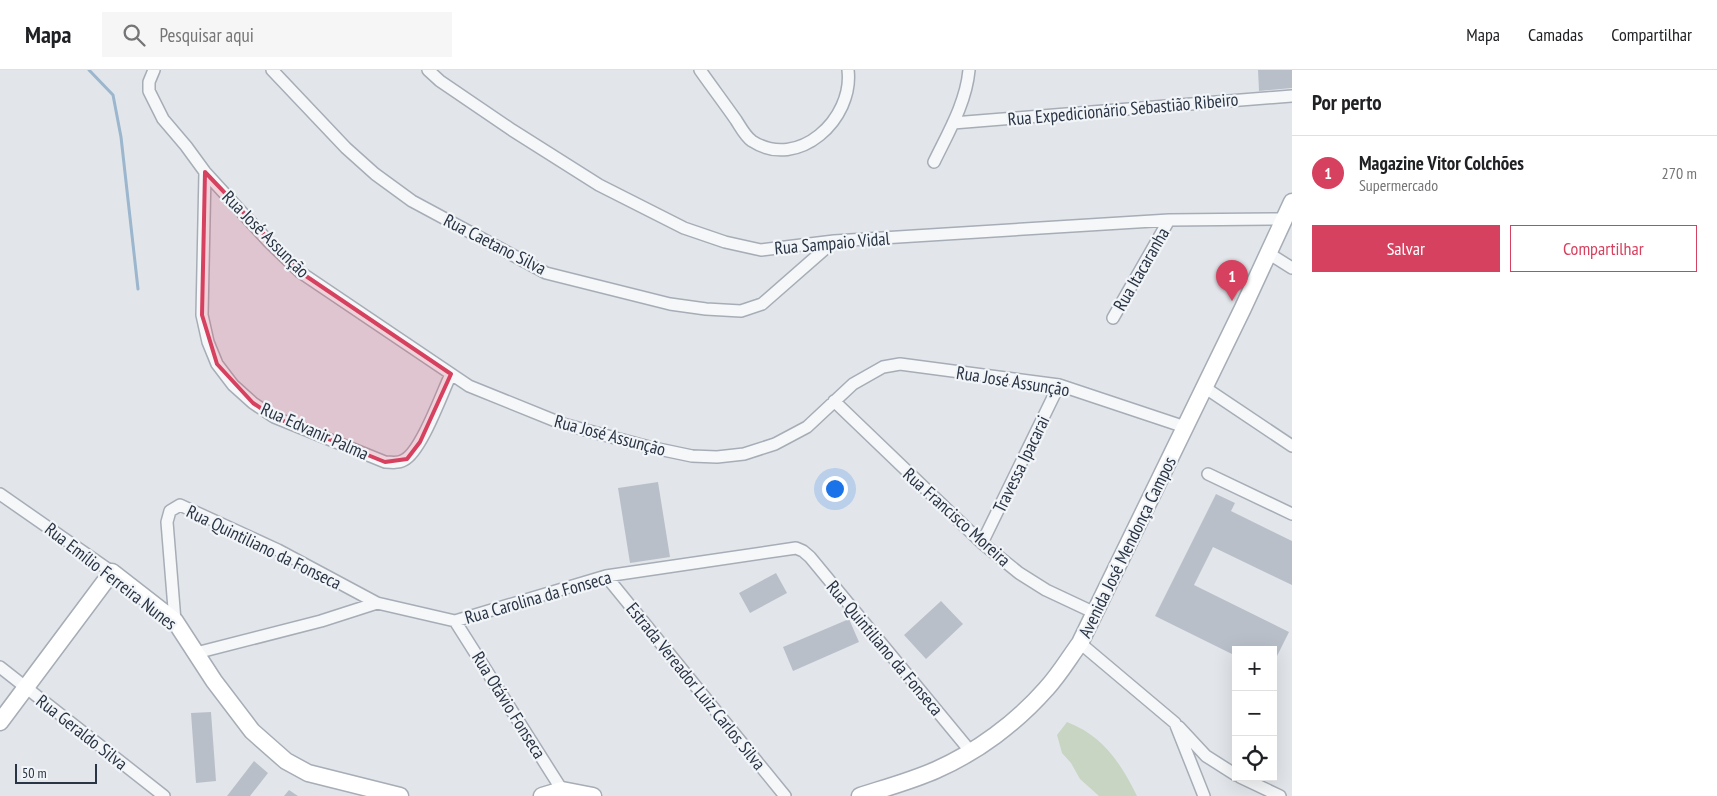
<!DOCTYPE html>
<html lang="pt">
<head>
<meta charset="utf-8">
<style>
  body { margin:0; font-family:"PT Sans Narrow",sans-serif; background:#f6f6f6; color:#202124 }
  .controls { position:absolute; right:15px; bottom:15px; display:grid; overflow:hidden; border-radius:0px; box-shadow:0 5px 20px #0002 }
  .controls button { width:45px; height:45px; display:grid; place-items:center; padding:0; border:0; border-bottom:1px solid #e0e0e0; background:#fff; color:#202124; font:25px sans-serif }
  .scale { position:absolute; left:15px; bottom:12px; width:82px; box-sizing:border-box; padding-left:5px; border:2px solid #293444; border-top:0; font-size:14px; line-height:18px; white-space:nowrap; color:#293444; -webkit-text-stroke:4px #f2f5f8; paint-order:stroke }
  .you { position:absolute; left:834px; top:418px; width:18px; height:18px; margin:-12px; border:4px solid #fff; border-radius:50%; background:#1a73e8; box-shadow:0 0 0 8px #1a73e833 }
  .badge { display:grid; place-items:center; width:32px; height:32px; border-radius:50%; background:#d6415f; color:#fff; font-size:16px; font-weight:700 }
  .pin { position:absolute; translate:-50% -41px; filter:drop-shadow(0 1px 2px #0008) }
  .pin::after { content:''; position:absolute; top:26px; width:18px; height:15px; background:inherit; clip-path:polygon(0 0,100% 0,50% 100%) }
  .list { margin:0; padding:0; list-style:none }
  h2 { display:flex; justify-content:space-between; align-items:center; height:65px; margin:0; padding:0 20px; font-size:21px }
  h2 small { font-size:16px; font-weight:400; color:#757577 }
  .list li { display:grid; grid-template-columns:32px 1fr auto; gap:15px; align-items:center; box-sizing:border-box; height:75px; padding:0 20px; border-top:1px solid #e0e0e0 }
  .list b { display:block; font-size:19px; white-space:nowrap }
  .list p { margin:0; font-size:16px; white-space:nowrap; color:#757577 }
  .list em { font-size:16px; font-style:normal; color:#757577 }
  .actions { display:flex; gap:10px; padding:15px 20px }
  .actions a { flex:1; padding:11px 0; border:1px solid #d6415f; border-radius:0px; text-align:center; font-size:18px; color:#d6415f }
  .actions .main { background:#d6415f; color:#fff }
  .icon { flex:none; width:28px; height:28px; fill:none; stroke:currentColor; stroke-width:2; stroke-linecap:round; stroke-linejoin:round }
  .map { position:relative; flex:none; width:1292px; height:726px; overflow:hidden }
  header { display:flex; align-items:center; gap:30px; box-sizing:border-box; height:70px; padding:0 25px; background:#fff; border-bottom:1px solid #e0e0e0 }
  header strong { font-size:24px }
  nav { display:flex; gap:28px; margin-inline-start:auto; font-size:18px }
  .search { width:350px; height:45px; background:#f6f6f6; display:flex; align-items:center; gap:12px; box-sizing:border-box; padding:0 18px; border-radius:0px; color:#757577; font-size:19px }
  main { display:flex }
  aside { flex:1; background:#fff }
  .map>svg:first-child { display:block }
  .green { fill:#c8d5c2 }
  .lines { fill:none; stroke-linecap:round; stroke-linejoin:round }
  .stream { stroke:#9bb6cd; stroke-width:3 }
  .building { fill:#b9bfc9 }
  .street-casing { stroke:#a7adb6; stroke-width:14 }
  .secondary-casing { stroke:#a7adb6; stroke-width:19 }
  .street { stroke:#f5f7f9; stroke-width:11 }
  .secondary { stroke:#fff; stroke-width:16 }
  .marked { fill:#d6415f; fill-opacity:0.2; stroke:#d6415f; stroke-width:4; stroke-linejoin:round }
  .labels { text-anchor:middle; dominant-baseline:central; stroke-width:4.5; stroke-linejoin:round; paint-order:stroke }
  .street-label { font-size:18px; fill:#293444; stroke:#f2f5f8 }
</style>
</head>
<body>
<header>
<strong>Mapa</strong>
<div class="search"><svg class="icon" aria-label="search" viewBox="0 0 24 24"><circle cx="10" cy="10" r="6"/><path d="M15 15l6 6"/></svg>Pesquisar aqui</div>
<nav><a>Mapa</a><a>Camadas</a><a>Compartilhar</a></nav>
</header>
<main>
<div class="map">
<svg width="1292" height="726" viewBox="0 0 1292 726">
  <rect width="100%" height="100%" fill="#e2e6eb"/>
  <path class="green" d="M1067,652c36,14 53,40 70,74h-38l-19,-17 -9,-16 -9,-10 -5,-18z"/>
  <g class="lines">
    <path class="stream" d="M89,0l24,25 8,42 17,152"/>
  </g>
  <path class="building" d="M1258,0h34v18l-33,3z
    M658,412l12,75 -40,6 -12,-75z
    M1216,424l19,9 -4,8 61,30v44l-79,-38 -19,38 95,47 -16,32v-14h-37v6l-81,-40z
    M776,503l11,20 -37,20 -11,-20z
    M941,531l22,23 -37,35 -22,-24z
    M849,549l10,23 -66,29 -10,-24z
    M211,642l5,69 -20,2 -5,-70z
    M254,691l14,12 -18,23h-23z
    M289,720l9,6h-14z"/>
  <g class="lines">
    <defs>
      <path id="street" d="M154,0l-5,12v9l14,28 23,27 19,26 64,70 31,30 169,114 94,38 86,23 43,9 25,1 27,-3 31,-10 32,-17 46,-43 30,-17 17,-3 159,21 126,42
        M272,0l74,78 29,26 37,27 134,72 124,31 36,5 35,2 21,-7 72,-63
        M428,0l12,11 72,49 87,55 85,43 41,14 36,8 73,-9 335,-21 115,-1
        M700,0c12,17 24,33 36,50 4,6 9,16 16,21 46,30 102,-22 96,-71
        M953,53l339,-27
        M934,92c14,-29 32,-59 35,-92
        M205,102l-3,143 6,27 9,22 16,21 20,18 21,14 111,45c7,0 13,2 19,-2 17,-8 38,-67 47,-86
        M1268,183l24,15
        M1113,248l56,-98
        M1204,317l88,59
        M834,331l148,142 37,30 27,17 49,23
        M1208,404l84,40
        M0,424l112,78
        M982,473l77,-158
        M606,506l179,220
        M175,551l-8,-99 3,-11 10,-6 98,45 99,53
        M455,551l107,169
        M1080,573l95,80 29,73
        M196,583l125,-32 56,-18 78,18 151,-45 190,-28 7,3 7,6 161,195
        M0,597l164,129
        M1179,657l27,29 30,19
        M1240,707l40,19"/>
      <path id="secondary" d="M0,652l112,-150 63,49 39,60 38,50 34,30 22,12 92,23
        M542,726l20,-6 31,6
        M860,726c25,-8 51,-15 76,-26 41,-18 80,-47 110,-81 13,-14 23,-31 34,-46l163,-335 49,-106"/>
    </defs>
    <use href="#street" class="street-casing"/>
    <use href="#secondary" class="secondary-casing"/>
    <use href="#street" class="street"/>
    <use href="#secondary" class="secondary"/>
  </g>
  <path class="marked" d="M205,102l95,100 151,102 -31,68 -13,17 -22,3 -111,-45 -21,-14 -36,-39 -15,-49z"/>
  <g class="labels">
    <g class="street-label">
      <text transform="translate(1123 39) rotate(-5)">Rua Expedicionário Sebastião Ribeiro</text>
      <text transform="translate(266 164) rotate(45)">Rua José Assunção</text>
      <text transform="translate(832 173) rotate(-5)">Rua Sampaio Vidal</text>
      <text transform="translate(495 174) rotate(27)">Rua Caetano Silva</text>
      <text transform="translate(1141 199) rotate(-60)">Rua Itacaranha</text>
      <text transform="translate(1013 311) rotate(9)">Rua José Assunção</text>
      <text transform="translate(315 361) rotate(24)">Rua Edvanir Palma</text>
      <text transform="translate(610 365) rotate(15)">Rua José Assunção</text>
      <text transform="translate(1021 394) rotate(-64)">Travessa Ipacarai</text>
      <text transform="translate(957 447) rotate(42)">Rua Francisco Moreira</text>
      <text transform="translate(264 477) rotate(26)">Rua Quintiliano da Fonseca</text>
      <text transform="translate(1127 477) rotate(-64)">Avenida José Mendonça Campos</text>
      <text transform="translate(111 506) rotate(38)">Rua Emílio Ferreira Nunes</text>
      <text transform="translate(538 527) rotate(-16)">Rua Carolina da Fonseca</text>
      <text transform="translate(885 578) rotate(50)">Rua Quintiliano da Fonseca</text>
      <text transform="translate(696 616) rotate(51)">Estrada Vereador Luiz Carlos Silva</text>
      <text transform="translate(509 635) rotate(58)">Rua Otávio Fonseca</text>
      <text transform="translate(82 662) rotate(38)">Rua Geraldo Silva</text>
    </g>
  </g>
</svg>
<div class="controls">
<button>+</button>
<button>−</button>
<button><svg class="icon" aria-label="locate" viewBox="0 0 24 24"><circle cx="12" cy="12" r="6"/><path d="M12 2v4M12 18v4M2 12h4M18 12h4"/></svg></button>
</div>
<div class="scale">50 m</div>
<div class="you"></div>
<div class="pin badge" style="left:1232px;top:231px">1</div>
</div>
<aside>
<h2>Por perto<small></small></h2>
<ul class="list">
<li><span class="badge">1</span><div><b>Magazine Vitor Colchões</b><p>Supermercado</p></div><em>270 m</em></li>
</ul>
<div class="actions"><a class="main">Salvar</a><a>Compartilhar</a></div>
</aside>
</main>
</body>
</html>
